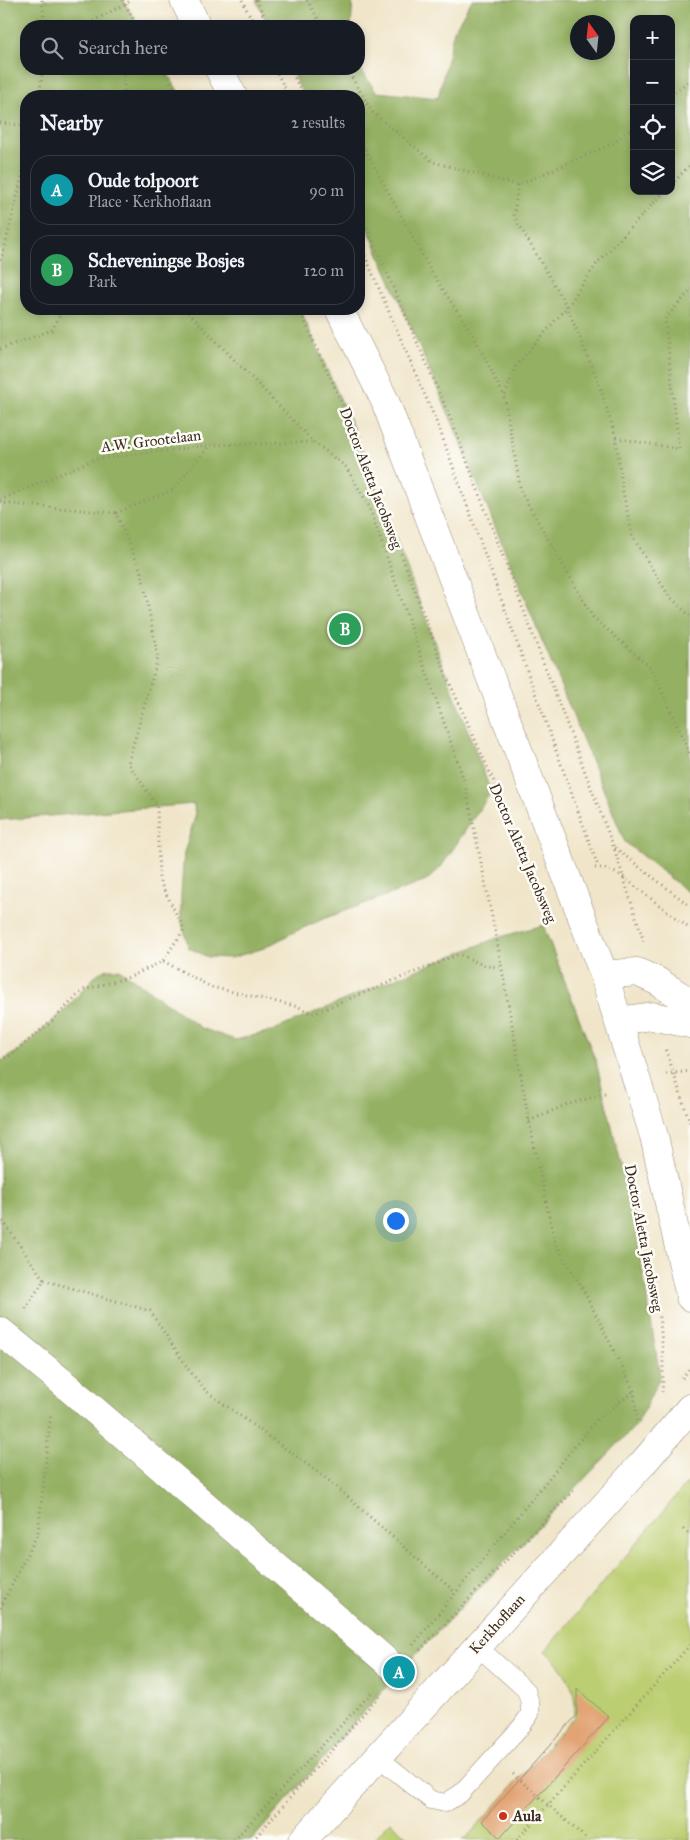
<!DOCTYPE html>
<html lang="en">
<head>
<meta charset="utf-8">
<style>
  body { margin:0; font-family:"IM FELL Great Primer",serif; background:#242831; color:#f1f3f6 }
  .controls { position:absolute; right:15px; top:15px; display:grid; overflow:hidden; border-radius:10px; box-shadow:0 2px 8px #0003 }
  .controls button { width:45px; height:45px; display:grid; place-items:center; padding:0; border:0; border-bottom:1px solid #363941; background:#171b24; color:#f1f3f6; font:25px sans-serif }
  .compass { position:absolute; left:570px; top:15px; width:45px; height:45px; border-radius:50%; background:#171b24; box-shadow:0 2px 8px #0003; rotate:345deg }
  .you { position:absolute; left:395px; top:1220px; width:18px; height:18px; margin:-12px; border:4px solid #fff; border-radius:50%; background:#1a73e8; box-shadow:0 0 0 8px #1a73e833 }
  .badge { display:grid; place-items:center; width:32px; height:32px; border-radius:50%; background:#7c3aed; color:#fff; font-size:16px; font-weight:700 }
  .pin { position:absolute; translate:-50% -50%; border:2px solid #fff; box-shadow:0 1px 5px #0006 }
  .list { margin:0; padding:0; list-style:none }
  h2 { display:flex; justify-content:space-between; align-items:center; height:65px; margin:0; padding:0 20px; font-size:21px }
  h2 small { font-size:16px; font-weight:400; color:#9ea1a6 }
  .list li { display:grid; grid-template-columns:32px 1fr auto; gap:15px; align-items:center; box-sizing:border-box; height:70px; margin:0 10px 10px; padding:0 10px; border:1px solid #363941; border-radius:20px }
  .list b { display:block; font-size:19px; white-space:nowrap }
  .list p { margin:0; font-size:16px; white-space:nowrap; color:#9ea1a6 }
  .list em { font-size:16px; font-style:normal; color:#9ea1a6 }
  .icon { flex:none; width:28px; height:28px; fill:none; stroke:currentColor; stroke-width:2; stroke-linecap:round; stroke-linejoin:round }
  .map { position:relative; flex:none; width:690px; height:1840px; overflow:hidden }
  .search { position:absolute; background:#171b24; box-shadow:0 2px 8px #0003; left:20px; top:20px; width:345px; height:55px; display:flex; align-items:center; gap:12px; box-sizing:border-box; padding:0 18px; border-radius:20px; color:#9ea1a6; font-size:19px }
  .panel { position:absolute; background:#171b24; box-shadow:0 2px 8px #0003; left:20px; top:90px; width:345px; height:225px; border-radius:20px }
  .map>svg:first-child { display:block }
  .green { fill:#bbce71; stroke:#7b7c48 }
  .forest { fill:#94b163; stroke:#686e40; fill-rule:evenodd }
  .building { fill:#e2a474 }
  .lines { fill:none; stroke-linecap:round; stroke-linejoin:round }
  .lane-casing { stroke:#968874; stroke-width:19 }
  .street-casing { stroke:#968874; stroke-width:29 }
  .path { stroke:#968874; stroke-width:3; stroke-dasharray:1 4; stroke-linecap:butt }
  .lane { stroke:#fff; stroke-width:18 }
  .street { stroke:#fff; stroke-width:28 }
  .poi-dot { fill:#c8321e; stroke:#fdfcf7; stroke-width:2 }
  .labels { text-anchor:middle; dominant-baseline:central; stroke-width:5; stroke-linejoin:round; paint-order:stroke }
  .street-label { font-size:15px; fill:#3b2a1e; stroke:#fdfcf7 }
  .poi-label { font-size:15px; font-weight:bold; fill:#3b2a1e; stroke:#fdfcf7; text-anchor:start }
</style>
</head>
<body>
<div class="map">
<svg width="690" height="1840" viewBox="0 0 690 1840">
  <rect width="100%" height="100%" fill="#fdfcf7"/>
  <filter id="ink" filterUnits="userSpaceOnUse"><feTurbulence type="fractalNoise" baseFrequency=".02" numOctaves="2"/><feDisplacementMap in="SourceGraphic" scale="10" xChannelSelector="R" yChannelSelector="G"/><feConvolveMatrix kernelMatrix="1 2 1 2 8 2 1 2 1" color-interpolation-filters="sRGB"/></filter>
  <filter id="wash" filterUnits="userSpaceOnUse"><feTurbulence type="fractalNoise" baseFrequency=".0096" numOctaves="4" result="noise"/><feDisplacementMap in="SourceGraphic" scale="20" xChannelSelector="R" yChannelSelector="G"/><feGaussianBlur stdDeviation="1.12" result="paint"/><feColorMatrix in="noise" values="0 0 0 0 0 0 0 0 0 0 0 0 0 0 0 0 0 1.4 0 .05"/><feComposite in="paint" operator="in"/></filter>
  <g filter="url(#wash)">
    <rect width="100%" height="100%" fill="#f0e5c9"/>
    <path class="green" d="M690,1480v360h-228l7,-5 105,-118c5,-28 -10,-48 -29,-66z
      M391,1821l13,14 9,5h-40z"/>
    <path class="forest" d="M0,0h123l16,26h-113v43h139l16,27h-155v213h274l59,132 132,351 -50,75 -15,14 -103,38 -29,13 -30,16 -33,10 -23,-1 -19,-9 -8,-29v-25l3,-41 11,-36 -1,-13 -194,16z
      M256,0h97l-2,26h-82z
      M472,0h218v894l-65,-52 -173,-420 -93,-214v-112h-55l-14,-27h69v-2l17,25 62,6 16,-68zM634,19h37v172h-37zM608,22v30h-30v-30z
      M543,925l53,137 38,156 26,159 -23,47 -238,248 -147,168h-252v-778l18,-11 46,-40 33,-37 10,-5h12l82,59 34,12 37,-9 117,-50 108,-43z"/>
    <g id="blocks">
      <path class="building" d="M577,1689l32,28 -109,121 -18,-17 95,-106z"/>
    </g>
  </g>
  <g filter="url(#ink)">
    <use href="#blocks" fill-opacity="0" stroke="#968874" stroke-width="1"/>
    <g class="lines">
      <defs>
        <path id="lane" d="M378,1757l53,43 14,3 15,-9 61,-67 9,-13v-11l-4,-13 -49,-44"/>
        <path id="street" d="M184,0l13,26
          M219,69l14,27
          M339,309l46,92 219,574 50,161 36,161
          M604,975l33,-3 20,9 33,21
          M619,1021l33,-5 38,8
          M0,1331l56,46 343,295
          M303,1840l340,-377 47,-55"/>
      </defs>
      <use href="#lane" class="lane-casing"/>
      <use href="#street" class="street-casing"/>
      <path class="path" d="M42,0l3,26
        M123,0l14,26
        M242,0l13,26
        M256,0l13,26
        M307,0l15,26
        M84,26l48,-26
        M162,69l17,27
        M275,69l14,27
        M290,69l14,27
        M347,69l25,43 61,50 85,23 96,-42 20,-17
        M671,95l19,-15
        M39,96l4,-27
        M124,96v-27
        M0,123l26,3
        M365,149l67,124 41,62 31,61 17,96 72,125 59,52 38,85
        M518,185l-4,31 53,91 31,74 18,57 6,49 10,49 37,60 21,20
        M671,185l19,-20
        M359,209l93,213 162,426 30,94
        M359,242l80,186 159,438
        M0,260l4,-10 22,-90
        M185,309l129,133 32,25 23,39 96,277 32,158 32,180 26,122 28,46 51,102 3,31
        M299,309l60,132 88,236 52,116
        M0,349l52,-19 11,-21
        M505,395l11,-29 51,-59 31,-45 67,-71
        M616,438l63,11 -14,-130 25,-28
        M0,500l95,-41 116,-14 103,-3
        M0,503l116,10 26,61 16,84 -30,105 29,43 2,74 25,49 -21,32
        M116,513l57,-23 37,-45
        M615,848l75,58
        M595,868c9,-1 19,4 27,8l68,53
        M666,1050l24,73
        M0,1060l8,-3 43,-35 32,-32 47,-13 33,-16 48,26 88,20 13,7 147,-60 27,12 15,1
        M666,1074l24,-3
        M529,1121l37,-16 42,-12
        M0,1217l44,63 -20,31
        M44,1280l106,31 39,59 17,21 121,88 129,114
        M655,1292c6,33 10,66 7,100
        M682,1378l8,-10
        M683,1529l7,6
        M0,1608l38,-75 13,-120
        M413,1645l185,-227 35,-26
        M420,1650l155,-161
        M513,1774l75,66
        M234,1840l139,-149
        M253,1840l126,-144
        M517,1840l173,-195"/>
      <use href="#lane" class="lane"/>
      <use href="#street" class="street"/>
    </g>
  </g>
  <circle class="poi-dot" cx="503" cy="1816" r="5"/>
  <g class="labels">
    <g class="street-label">
      <text transform="translate(151 441) rotate(-7)">A.W. Grootelaan</text>
      <text transform="translate(371 478) rotate(69)">Doctor Aletta Jacobsweg</text>
      <text transform="translate(523 853) rotate(67)">Doctor Aletta Jacobsweg</text>
      <text transform="translate(644 1238) rotate(79)">Doctor Aletta Jacobsweg</text>
      <text transform="translate(497 1624) rotate(-48)">Kerkhoflaan</text>
    </g>
    <g class="poi-label">
      <text x="513" y="1816">Aula</text>
    </g>
  </g>
</svg>
<div class="controls">
<button>+</button>
<button>−</button>
<button><svg class="icon" aria-label="locate" viewBox="0 0 24 24"><circle cx="12" cy="12" r="6"/><path d="M12 2v4M12 18v4M2 12h4M18 12h4"/></svg></button>
<button><svg class="icon" aria-label="layers" viewBox="0 0 24 24"><path d="M12 4l9 5-9 5-9-5zM3 14l9 5 9-5"/></svg></button>
</div>
<svg class="compass" viewBox="-18 -18 36 36"><path d="M0-13l5 13h-10z" fill="#e53935"/><path d="M0 13l5-13h-10z" fill="#9ea1a6"/></svg>
<div class="you"></div>
<div class="pin badge" style="left:399px;top:1672px;background:#0f9aa8">A</div>
<div class="pin badge" style="left:345px;top:629px;background:#2e9e5b">B</div>
<div class="search"><svg class="icon" aria-label="search" viewBox="0 0 24 24"><circle cx="10" cy="10" r="6"/><path d="M15 15l6 6"/></svg>Search here</div>
<section class="panel">
<h2>Nearby<small>2 results</small></h2>
<ul class="list">
<li><span class="badge" style="background:#0f9aa8">A</span><div><b>Oude tolpoort</b><p>Place · Kerkhoflaan</p></div><em>90 m</em></li>
<li><span class="badge" style="background:#2e9e5b">B</span><div><b>Scheveningse Bosjes</b><p>Park</p></div><em>120 m</em></li>
</ul>
</section>
</div>
</body>
</html>
